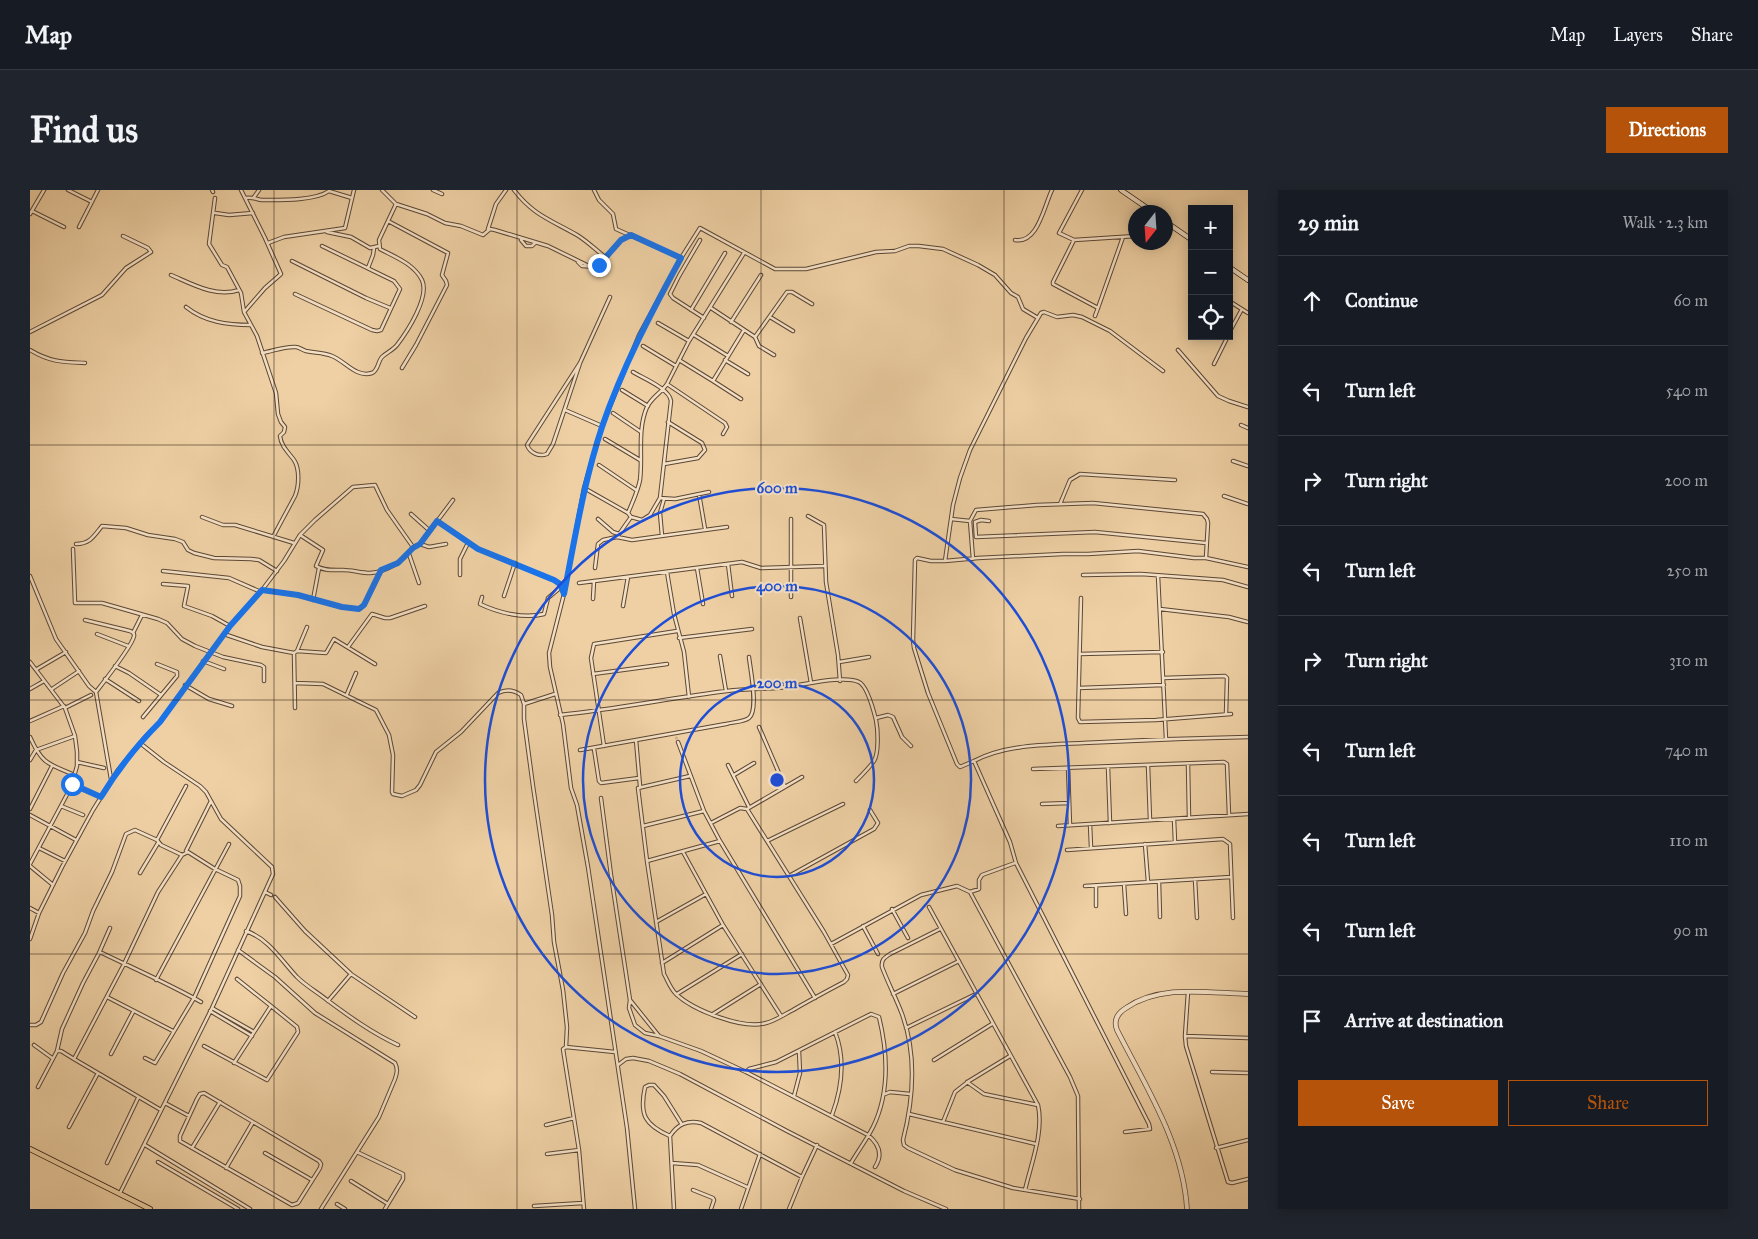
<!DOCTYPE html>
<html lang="en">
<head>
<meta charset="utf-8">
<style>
  body { margin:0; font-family:"IM FELL Great Primer",serif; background:#20242c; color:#f1f3f6 }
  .controls { position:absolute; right:15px; top:15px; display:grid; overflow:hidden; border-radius:0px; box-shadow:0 2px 12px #0003 }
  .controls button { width:45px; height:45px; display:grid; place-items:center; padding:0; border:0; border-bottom:1px solid #363941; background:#171b24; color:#f1f3f6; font:25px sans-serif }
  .compass { position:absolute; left:1098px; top:15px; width:45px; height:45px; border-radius:50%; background:#171b24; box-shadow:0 2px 12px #0003; rotate:197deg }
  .stop { position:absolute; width:15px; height:15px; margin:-11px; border:4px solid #1a73e8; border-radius:50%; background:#fff }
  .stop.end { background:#1a73e8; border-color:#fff; box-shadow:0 1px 5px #0008 }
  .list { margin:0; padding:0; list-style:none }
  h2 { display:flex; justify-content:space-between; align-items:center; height:65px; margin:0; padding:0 20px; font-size:21px }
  h2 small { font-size:16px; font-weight:400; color:#9ea1a6 }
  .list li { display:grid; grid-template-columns:32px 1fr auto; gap:15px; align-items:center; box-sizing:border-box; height:90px; padding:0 20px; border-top:1px solid #363941 }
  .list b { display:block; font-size:19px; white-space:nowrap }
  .list em { font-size:16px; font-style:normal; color:#9ea1a6 }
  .actions { display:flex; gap:10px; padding:15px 20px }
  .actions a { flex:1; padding:11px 0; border:1px solid #b45309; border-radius:0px; text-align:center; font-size:18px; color:#b45309 }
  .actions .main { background:#b45309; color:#fff }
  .icon { flex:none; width:28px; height:28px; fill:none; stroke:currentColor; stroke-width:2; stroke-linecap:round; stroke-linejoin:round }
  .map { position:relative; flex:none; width:1218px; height:1019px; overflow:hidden; border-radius:0px }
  header { display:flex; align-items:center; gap:30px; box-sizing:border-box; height:70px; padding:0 25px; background:#171b24; border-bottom:1px solid #363941 }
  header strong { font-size:24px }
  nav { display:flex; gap:28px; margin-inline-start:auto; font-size:18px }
  .intro { display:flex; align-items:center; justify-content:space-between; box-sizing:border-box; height:120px; padding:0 30px }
  h1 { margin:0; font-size:35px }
  .button { padding:12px 22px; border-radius:0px; background:#b45309; color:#fff; font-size:18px; font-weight:700 }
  main { display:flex; gap:30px; padding:0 30px }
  aside { flex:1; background:#171b24; border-radius:0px; box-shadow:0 2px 12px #0003 }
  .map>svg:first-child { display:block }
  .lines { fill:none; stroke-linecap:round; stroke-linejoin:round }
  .minor-tunnel { stroke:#c7ab87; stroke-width:2.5; stroke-dasharray:2.5 1; stroke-linecap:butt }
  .minor-casing { stroke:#5c4736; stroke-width:4.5 }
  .tertiary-casing { stroke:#5c4736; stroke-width:5.5 }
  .secondary-casing { stroke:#2b1911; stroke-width:5.5 }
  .primary-casing { stroke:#2b1911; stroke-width:6 }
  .minor { stroke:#f4e0c4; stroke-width:2.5 }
  .tertiary { stroke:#f4e0c4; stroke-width:4 }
  .secondary { stroke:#f4e0c4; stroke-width:4 }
  .primary { stroke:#eed0a4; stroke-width:4.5 }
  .route { stroke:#1a73e8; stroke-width:6 }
  .grid { fill:none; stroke:#2b1911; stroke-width:1; stroke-opacity:0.55 }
  .ring { fill:none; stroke:#1d4ed8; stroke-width:2.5 }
  .centre { fill:#1d4ed8; stroke:#f4e0c4; stroke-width:2.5 }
  .ring-label { font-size:15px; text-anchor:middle; font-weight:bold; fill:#1d4ed8; stroke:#f4e0c4; stroke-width:4; stroke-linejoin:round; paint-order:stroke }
</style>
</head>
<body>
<header>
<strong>Map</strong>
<nav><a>Map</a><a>Layers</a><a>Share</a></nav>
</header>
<div class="intro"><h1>Find us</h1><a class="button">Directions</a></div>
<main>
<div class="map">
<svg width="1218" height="1019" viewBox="0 0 1218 1019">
  <rect width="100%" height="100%" fill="#eed0a4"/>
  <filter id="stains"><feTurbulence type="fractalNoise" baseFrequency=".004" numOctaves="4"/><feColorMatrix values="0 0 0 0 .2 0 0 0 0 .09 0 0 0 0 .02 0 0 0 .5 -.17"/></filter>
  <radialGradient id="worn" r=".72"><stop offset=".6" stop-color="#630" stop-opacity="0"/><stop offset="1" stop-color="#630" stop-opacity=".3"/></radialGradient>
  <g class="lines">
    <path class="minor-tunnel" d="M646,547l2,5"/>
    <defs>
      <path id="minor" d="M38,0l24,12
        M182,0l1,2
        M211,0l24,48 16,36 -16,14 -20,23
        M352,0l14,14 31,10 18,9 16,3 22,9 7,-6 5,1 53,16 45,22
        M403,0l9,4
        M484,0c19,25 37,30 63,45 10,6 19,15 28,22
        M564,0l5,10 14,14 3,15 65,29
        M1052,0l-23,43 15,7 62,-4
        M224,7l5,-7
        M185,8l-6,46 13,21 5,2 14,26 3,19 13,24 19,57 2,21 3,8 4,5 -1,5 -4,4c1,10 8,16 14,24 6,9 5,26 1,36l-22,41
        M216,8c6,-1 10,1 16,2 17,0 53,1 67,-9l23,7
        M2,21l32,16
        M185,23l14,2 24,-2
        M0,24l14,-24
        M358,31l60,32 -6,22 4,6 1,4 -31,60 -14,23
        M49,37l19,-37
        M458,39l8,-25 10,-14
        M297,42l24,5 19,11 9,-2
        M491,50l5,6h6l3,-3
        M670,50l-21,36 -9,18 3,4 31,20
        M985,50c23,4 29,-34 37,-50
        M1044,50l-21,42v2l45,24 25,-71
        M238,53l16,-6 61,-9 9,-38
        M262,71l74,37 24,10
        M548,72l4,4 14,1 25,-27 10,-5
        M338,78l5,-13 1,-7
        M141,85c21,9 45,23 68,15
        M265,104l77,36 5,1 4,-1 19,-41 -6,-8 -72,-35
        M1199,111l19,12
        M156,117c19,15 41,18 65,18
        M681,118l44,29 4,9 15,9
        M661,120l34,-57
        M1065,126l3,-8
        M740,127l23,14
        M1161,129l1,1
        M701,132l30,-47
        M628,133l31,18
        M0,142l72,-37 24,-27 25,-16 -3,-4 -25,-12
        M1199,143l13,-24
        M664,145l34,21
        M725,147l32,-45h5l20,12
        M613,156l33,20
        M0,160c20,12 32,12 55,13
        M1148,160l40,46 11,5 19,6
        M232,163c11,-2 23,-7 34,-6 3,0 6,3 10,4 9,2 17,1 26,5 13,5 24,22 40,17 6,-2 6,-12 10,-16 4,-4 11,-7 15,-12 10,-13 33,-48 25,-65 -8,-16 -27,-23 -42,-31l-1,-9 17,-36
        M649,170l34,21 31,-51
        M695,170l23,14
        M550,173l-27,81 -6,10c-8,3 -17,-1 -20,-9l53,-82 30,-66
        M1184,174l14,-28
        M603,182c10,6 37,17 38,29l-11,97 -10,17 -8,5 -11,-3 -3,-4c4,-10 10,-22 12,-33 3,-24 -3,-50 7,-73 5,-10 14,-14 20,-23l22,-43 55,-88
        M683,191l28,18
        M637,194l58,39 2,4 -4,7
        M592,200l26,16
        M535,220l37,16
        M583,223l28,19
        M1211,235l7,3
        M575,249l35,21
        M1203,271l15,5
        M634,274l34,-6 7,-8 -3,-7 -34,-21
        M569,275l37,25
        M554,298l44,25
        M669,304l6,35
        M1194,306l24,8
        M630,308l15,1 34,-7
        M1030,314l10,-24 10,-6 95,6
        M381,324l19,17
        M778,326l16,9 2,57 12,73 2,26
        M172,327l21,8h12l59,18
        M568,329l15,13 6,2
        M921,329l19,2
        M407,331l41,28 80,33 6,10
        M959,331l-8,-1 -6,2 1,15 119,-5 111,11
        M632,346l-2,-23 4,-14
        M587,347l15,3 95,-13
        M46,354c14,0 18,-8 26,-18l24,2 22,7 27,4 8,3 5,8 6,3 20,5 37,1 8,1 18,11
        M390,354l9,3 17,-3
        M383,357l7,-3 33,-44
        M43,359l2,54h27l56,16 9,4 15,16 13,7 28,11 38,8 3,2v14
        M379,364l10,29
        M943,369l-3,-38 6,-11 61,-5 56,-2 110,11 4,5 1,4 -2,35
        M915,371l8,-56 7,-27 10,-28 56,-112 15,-25 3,-1 13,5 16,-2 9,2 28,14 53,40
        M698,374l4,32
        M565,378l3,-24 5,-4 14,-3 14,-20
        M667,378l6,36
        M133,381l66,7 32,14
        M637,382l7,42 10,38 5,45
        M430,385v-16l8,-16
        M1053,385l58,-1 82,6 25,7
        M0,386l26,63 33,47 7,6 15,87
        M1128,386l8,163
        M549,393l163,-21 19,6 63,-2
        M133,394l25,2 -4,20 28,10 18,10
        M232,400l36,5 44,12 17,2 5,-4 17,-34
        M474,406l11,-33
        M452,407l-2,7c19,9 44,15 64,10l4,-16 13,-11
        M761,407v-78
        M1051,408l-3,120 2,4 76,-2 75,-6
        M563,409l1,-18
        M283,410l6,-32
        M593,416l5,-29
        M1130,419l69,8 19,5
        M770,428l11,65
        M55,430l41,10c3,1 9,1 8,6 -1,8 -31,47 -38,56
        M103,443l9,-18
        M67,444l31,12
        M194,444l38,13 32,6 3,-2 10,-24
        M649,448l73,-9
        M318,457l24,-33 13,4h5l35,-12
        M267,461l29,2 8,-14 41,25
        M264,463l1,55
        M1050,464l83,-2
        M690,466l6,35
        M173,471l21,8
        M0,472l35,46 10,28 2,16v14l-6,21 -41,77
        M809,472l30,-5
        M85,476l14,7 32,22
        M7,479l29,-17
        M563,484l74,-10
        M1133,488l62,-2 2,2 -1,36
        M75,489l34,22
        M265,493l28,1 53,26 13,25 4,20 -1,37 1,2 9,2 14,-6 4,-5 16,-33 25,-20 37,-39c8,-4 16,-3 23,2l3,9v15l9,67 19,129 2,27 9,48 4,37 -1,20
        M155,495l24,14 23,7
        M1049,498l85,-3
        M0,499l14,-8
        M22,499l27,-18
        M317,504l9,-21
        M494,514l31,-10
        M35,518l26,-13
        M530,525c56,-6 111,-17 167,-24 16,-2 32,-2 49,-3 20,-1 67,-14 83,-6 8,4 15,30 17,38 2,10 3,33 -2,41 -5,7 -12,14 -18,20
        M113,527l34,-41v-4l-20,-8
        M846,528l12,-3 5,2 9,20 9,9
        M0,531l34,-15
        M729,537l26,60
        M0,547c12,27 18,27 45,38
        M606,550l4,46
        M648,552l26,69 16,30 95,157
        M574,556l-13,-88 3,-14 83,-13
        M564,559l5,32 2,2 38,-5
        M550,560l146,-26c7,-2 18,-2 23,-6 10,-8 1,-50 0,-61
        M0,570l6,-10 39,-14
        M944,571c33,-17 72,-16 109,-18 55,-3 110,-5 165,-6
        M47,572l27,6
        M1158,574l1,53
        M698,575l21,42
        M1118,575l2,55
        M1078,577l2,56
        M1038,578l2,57
        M1003,579l191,-7 3,2 2,51
        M704,585l20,-12
        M660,586l-52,12 9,73 17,113c4,7 6,14 12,20 17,16 67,36 90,29 9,-2 19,-9 27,-13 17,-10 34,-19 51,-28l3,-3 1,-4 -24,-43 -77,-123
        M42,595l29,12
        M571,608l10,77 19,125 -1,8 6,17 10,8 14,3 42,15 45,21 122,63c11,9 15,20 7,32
        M1012,614l27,-1
        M31,616l22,9
        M0,619l22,-43
        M0,625l46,25
        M1144,629l1,23
        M681,633l29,-15 7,1 55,-32
        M1060,634l1,23
        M613,636l61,-15
        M1028,636l190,-12
        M737,651l76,-37
        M1115,654l3,38
        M9,658l26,13
        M1037,660l156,-11 7,5 3,74
        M156,661l25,-50
        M653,662l40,73 58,91
        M152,665l-21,-10 -4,-5 29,-54
        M617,671l73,-20
        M0,676l23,19
        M110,683l18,-30
        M759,686l85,-47 4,-6 -8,-13
        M1165,689l2,39
        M1129,692l1,35
        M1094,694l2,30
        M1055,696l146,-9
        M235,702l6,3
        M940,702l9,-3v-9l3,-5 33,-12
        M245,707l30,34 46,43 64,43
        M1066,716v-20
        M899,717l109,198c6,27 -7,59 -13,85
        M0,718l9,5
        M862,719l16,29
        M626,732l50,-28
        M833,736l15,28
        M910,739l-50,25c-6,4 -9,6 -8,13 6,16 14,31 20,47 15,41 12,83 1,126l1,5 4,3 47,22 58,18 67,11
        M216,741c23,8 35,29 51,46 9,9 20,15 30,23 23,17 45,33 71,45
        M0,749l9,-26 23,-46 31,-57 25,-40 28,-34 14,-14 70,-96 32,-36 22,-29 16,-26 15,-15 38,-33 22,-2 12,25 26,37c-9,14 -26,25 -43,26 -9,0 -18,-3 -27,-3 -9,0 -19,1 -27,-4l7,-16 -23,-15
        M801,754l90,-49 36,-9 13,6 100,185 8,19 1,113
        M208,760l37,27 40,36 80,50c3,6 2,10 0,16l-16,38 -58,92
        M69,763l11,-25
        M632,773l61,-38
        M207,789l34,27
        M126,790l73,-136
        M1158,802l-3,44 1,10 42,136 4,1 16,-4
        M647,804l65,-40
        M863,804l66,-33
        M77,807l66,34
        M600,810l29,36
        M298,811l23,-27
        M182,818l42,24
        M180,821l42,25
        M683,824l48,-30
        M0,835h6l5,-3 22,-49 22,-40 8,-22 19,-39 14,-38 9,-4 22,10
        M876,838l70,-34
        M1155,846l63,2
        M4,855l18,13
        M174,856l63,34 31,-48 -1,-5 -26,-21 -37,57
        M27,861h4l13,8 87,51
        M81,864l22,-42
        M44,869l50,-95 34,-72 24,-37 6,-3 27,17 23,11 2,6v10l-46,102 -39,65 -10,-5
        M904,870l58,-36
        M588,875l8,-6 7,-1 16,3 31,13 107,57 117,60 42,18
        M716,882l3,-3 27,-7 95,-48 8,3c9,37 11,75 -6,110 -6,12 -15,24 -22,36
        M1182,882l36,1
        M937,892l17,12 54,11
        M8,897l19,-36 5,-22 21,-46 16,-30h3c33,16 67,31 99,49
        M174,903l115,68 2,3 -1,4 -22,35 -6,2 -112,-64v-5l17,-37 3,-5z
        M855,904l5,-2 20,2
        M764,906l6,-23 -1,-22
        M135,913l24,13
        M879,924l127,30
        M802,925c10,-27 14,-55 3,-83
        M913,932l12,-30 14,-11 41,-25
        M516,935l28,-7
        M39,937l29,-54
        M1095,942l25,-3 -1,-5 -133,-261 -6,-21 -36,-81 -14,6 -3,-3 -29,-71 -14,-45 -1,-8 2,-80 2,-2 14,3h14l33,-3 85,-4h25l50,-3 56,7h12l42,9
        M640,946c-25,-11 -31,-21 -25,-49l4,-2h5l10,11 17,27
        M115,955l105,64
        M162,958l28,-46
        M1186,958l32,-8
        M327,962l46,22v5l-18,30
        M235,963l47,27
        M517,964l32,-4
        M128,972l80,47
        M77,973l31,-65
        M642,973l26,2 49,22
        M196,978l27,-46
        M321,991l37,23
        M663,1000l20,8 1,2 -3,9
        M90,1003l92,-185 61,-134 -1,-7 -51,-48 -15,-27 -6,-6 -36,-24 -24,-19
        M307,1014l8,5
        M504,1016l49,-3
        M554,1019l-5,-59 -16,-101 3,-2 49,5
        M605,1019l-8,-81 -39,-261 -11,-62 -6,-17 -8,-64 -13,-57 -1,-14 15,-59 20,-106 18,-62 37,-91 42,-77 19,-30 75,41h31l70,-17 19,-1 14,-5h10l24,3 35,16 17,10 16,18 7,4 5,12 15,9
        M644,1019l-4,-73c8,-12 17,-16 31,-13l101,54
        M711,1019l19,-55
        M759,1019l13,-32 15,-32"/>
      <path id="tertiary" d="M1157,1019c-4,-65 -41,-122 -70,-179 -4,-10 1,-17 9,-22 35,-24 82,-15 122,-14"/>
      <path id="secondary" d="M1091,0l32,22
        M1136,32l26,18
        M1199,77l19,13"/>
      <path id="primary" d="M0,959l120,60"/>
    </defs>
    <use href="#minor" class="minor-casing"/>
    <use href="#tertiary" class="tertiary-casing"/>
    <use href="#secondary" class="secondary-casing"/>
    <use href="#primary" class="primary-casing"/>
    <use href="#minor" class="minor"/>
    <use href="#tertiary" class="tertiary"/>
    <use href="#secondary" class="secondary"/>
    <use href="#primary" class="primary"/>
  </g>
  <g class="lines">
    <path class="route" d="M42,594l29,13c17,-28 36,-52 59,-75l70,-96 32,-36 36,5 44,12 17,2 5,-4 17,-35 17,-7 15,-15 7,-4 17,-23 41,28 76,31 6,4 4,10c11,-56 20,-113 38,-167 20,-59 49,-114 79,-169l-50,-23 -10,5 -22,25"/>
  </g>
  <path class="grid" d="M244,0v1019M487,0v1019M731,0v1019M974,0v1019M0,255h1218M0,510h1218M0,764h1218"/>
  <g class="ring">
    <circle cx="747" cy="590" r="97"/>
    <circle cx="747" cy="590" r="194"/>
    <circle cx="747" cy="590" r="292"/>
  </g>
  <circle cx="747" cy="590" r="8" class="centre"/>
  <g class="ring-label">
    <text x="747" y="303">600 m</text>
    <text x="747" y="401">400 m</text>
    <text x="747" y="498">200 m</text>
  </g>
  <rect width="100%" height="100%" filter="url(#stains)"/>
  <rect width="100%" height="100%" fill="url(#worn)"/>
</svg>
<div class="controls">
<button>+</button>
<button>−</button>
<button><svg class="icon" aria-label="locate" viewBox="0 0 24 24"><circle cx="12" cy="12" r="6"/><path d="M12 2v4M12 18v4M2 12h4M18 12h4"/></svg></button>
</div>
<svg class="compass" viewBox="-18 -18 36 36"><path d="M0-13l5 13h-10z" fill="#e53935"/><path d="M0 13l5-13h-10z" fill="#9ea1a6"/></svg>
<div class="stop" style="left:42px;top:594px"></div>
<div class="stop end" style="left:569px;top:75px"></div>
</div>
<aside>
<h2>29 min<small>Walk · 2.3 km</small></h2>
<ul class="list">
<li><svg class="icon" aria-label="ahead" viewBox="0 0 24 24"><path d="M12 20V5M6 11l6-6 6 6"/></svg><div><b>Continue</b></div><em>60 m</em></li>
<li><svg class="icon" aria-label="left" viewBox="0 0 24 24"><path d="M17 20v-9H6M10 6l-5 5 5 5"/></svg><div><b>Turn left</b></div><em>540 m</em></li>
<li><svg class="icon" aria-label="right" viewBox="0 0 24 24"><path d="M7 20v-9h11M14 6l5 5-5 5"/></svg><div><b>Turn right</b></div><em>200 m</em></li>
<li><svg class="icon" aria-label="left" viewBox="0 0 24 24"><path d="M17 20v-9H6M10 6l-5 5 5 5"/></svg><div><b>Turn left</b></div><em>250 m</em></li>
<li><svg class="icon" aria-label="right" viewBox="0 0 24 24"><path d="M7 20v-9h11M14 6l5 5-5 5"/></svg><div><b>Turn right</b></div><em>310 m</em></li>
<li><svg class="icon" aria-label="left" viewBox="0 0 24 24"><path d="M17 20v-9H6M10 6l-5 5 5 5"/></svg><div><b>Turn left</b></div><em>740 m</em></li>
<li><svg class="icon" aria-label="left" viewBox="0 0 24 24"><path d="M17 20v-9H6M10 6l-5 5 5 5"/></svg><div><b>Turn left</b></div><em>110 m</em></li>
<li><svg class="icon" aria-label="left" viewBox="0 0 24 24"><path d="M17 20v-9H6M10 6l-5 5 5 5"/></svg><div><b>Turn left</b></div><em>90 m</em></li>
<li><svg class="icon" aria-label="arrive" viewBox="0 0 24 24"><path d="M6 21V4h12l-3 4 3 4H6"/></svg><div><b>Arrive at destination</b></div></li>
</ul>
<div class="actions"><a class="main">Save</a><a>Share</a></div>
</aside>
</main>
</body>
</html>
